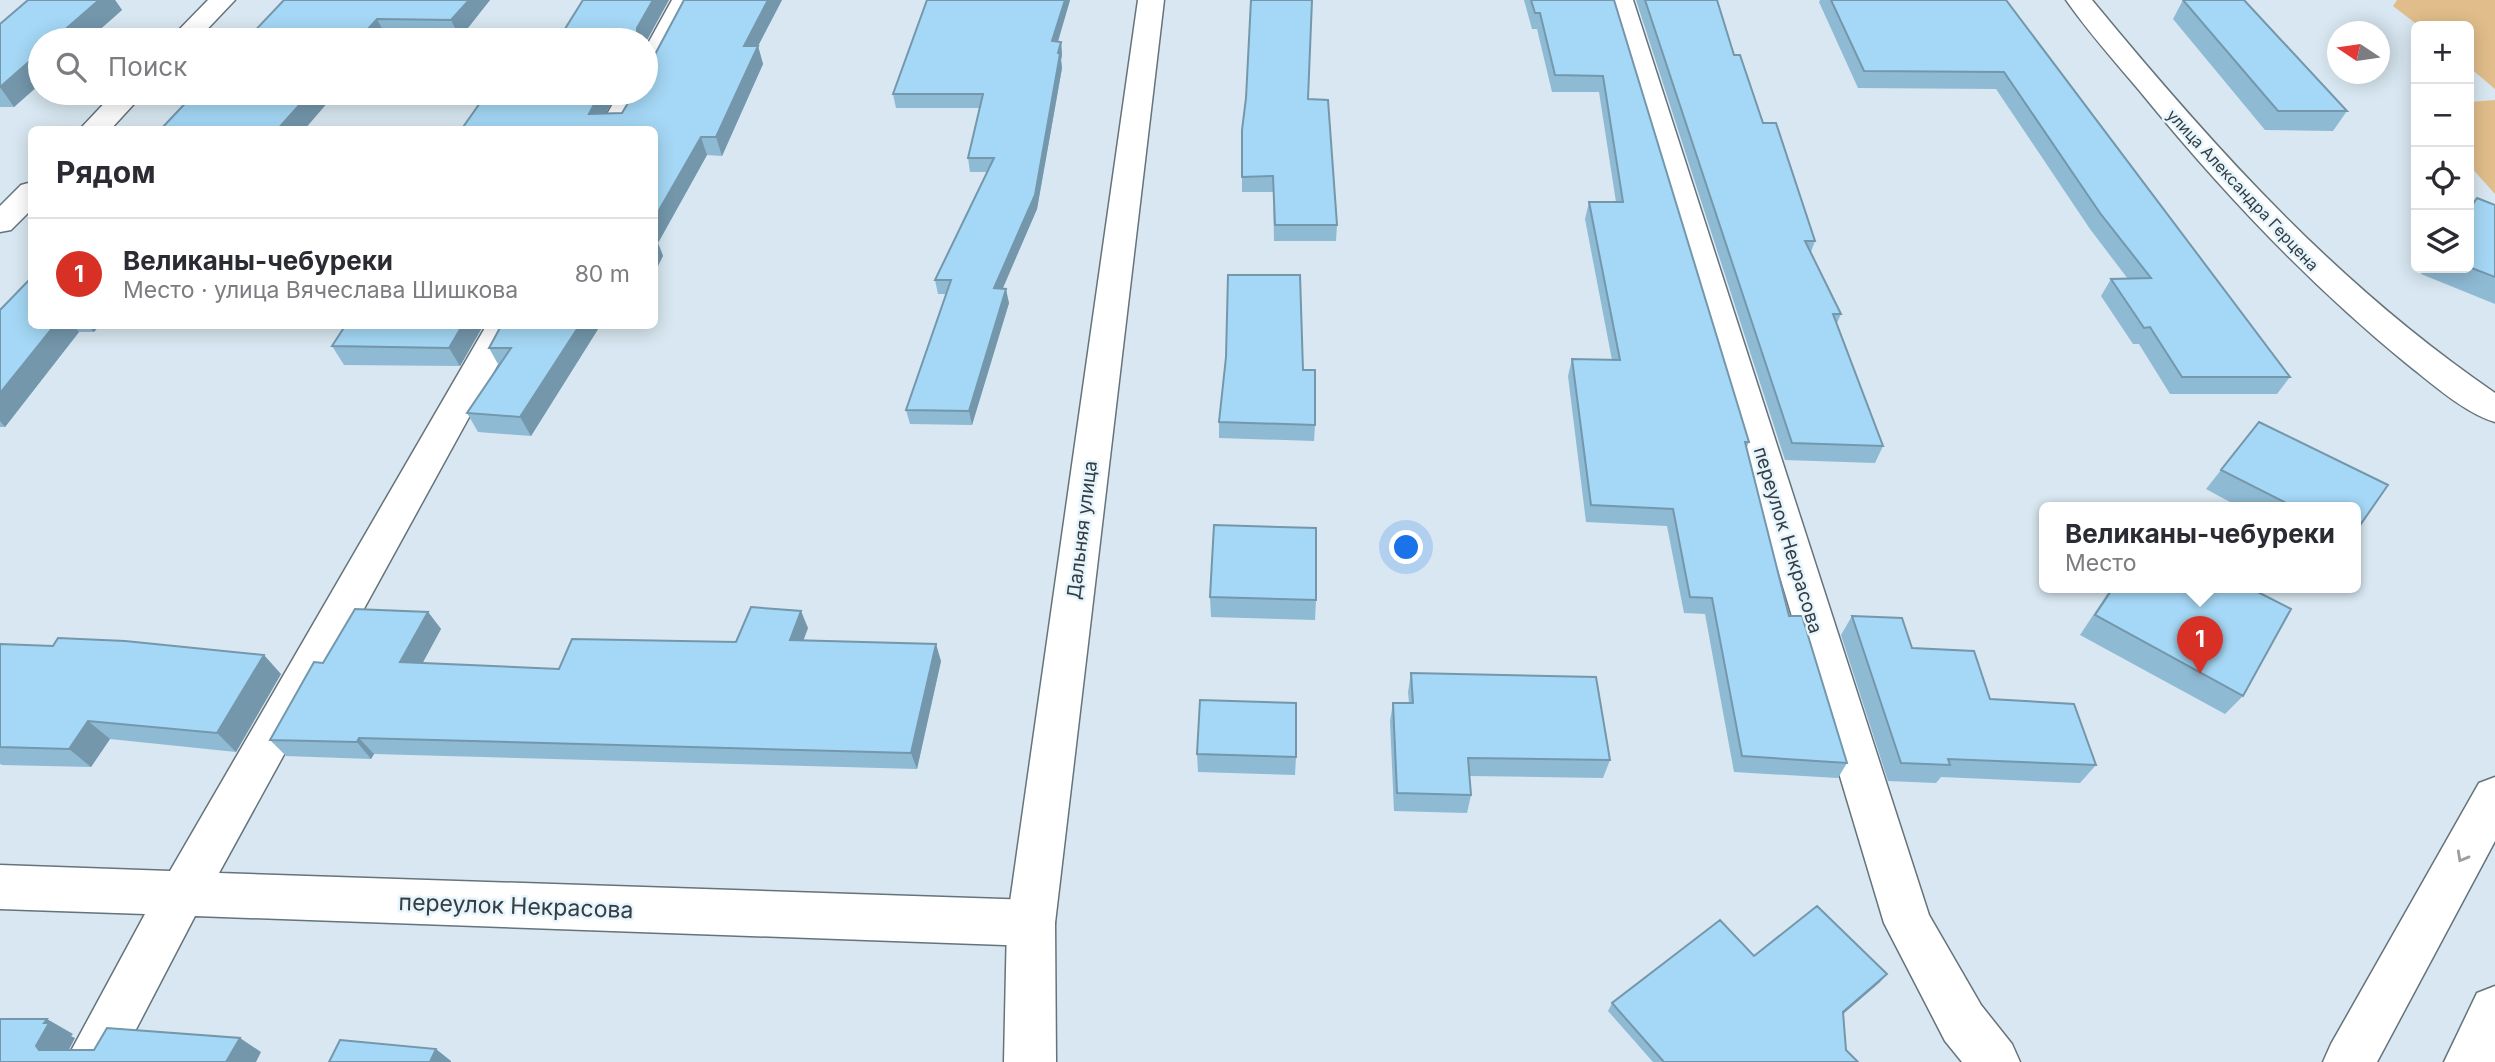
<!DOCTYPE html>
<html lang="ru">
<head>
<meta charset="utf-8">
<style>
  body { margin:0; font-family:Inter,sans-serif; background:#f7f7f7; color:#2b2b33 }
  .controls { position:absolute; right:21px; top:21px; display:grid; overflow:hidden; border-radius:10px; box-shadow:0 4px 18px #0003 }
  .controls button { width:63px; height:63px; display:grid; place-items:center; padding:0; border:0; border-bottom:2px solid #e1e1e2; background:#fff; color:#2b2b33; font:35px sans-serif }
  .compass { position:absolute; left:2327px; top:21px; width:63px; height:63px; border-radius:50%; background:#fff; box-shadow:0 4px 18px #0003; rotate:283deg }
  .you { position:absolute; left:1407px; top:548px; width:24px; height:24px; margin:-18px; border:5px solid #fff; border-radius:50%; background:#1a73e8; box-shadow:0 0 0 10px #1a73e833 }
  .badge { display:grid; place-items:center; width:46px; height:46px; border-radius:50%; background:#d93025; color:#fff; font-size:23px; font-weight:700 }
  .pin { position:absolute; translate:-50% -58px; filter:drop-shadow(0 2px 4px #0008) }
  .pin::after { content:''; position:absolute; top:37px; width:24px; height:21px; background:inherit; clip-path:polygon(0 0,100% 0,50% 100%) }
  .popup { position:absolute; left:2039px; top:502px; width:322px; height:91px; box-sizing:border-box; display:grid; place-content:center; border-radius:10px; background:#fff; filter:drop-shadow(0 2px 5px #0005); font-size:23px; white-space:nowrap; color:#7c7c81 }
  .popup b { font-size:26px; color:#2b2b33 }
  .popup::after { content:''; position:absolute; left:50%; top:100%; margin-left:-14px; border:14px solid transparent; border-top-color:#fff }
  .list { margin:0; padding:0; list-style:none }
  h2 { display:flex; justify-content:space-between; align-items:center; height:91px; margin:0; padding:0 28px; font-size:30px }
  h2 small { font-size:23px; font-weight:400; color:#7c7c81 }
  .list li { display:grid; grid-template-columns:46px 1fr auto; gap:21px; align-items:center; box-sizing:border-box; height:112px; padding:0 28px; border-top:2px solid #e1e1e2 }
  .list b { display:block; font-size:26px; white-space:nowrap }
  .list p { margin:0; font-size:23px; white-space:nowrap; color:#7c7c81 }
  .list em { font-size:23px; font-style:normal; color:#7c7c81 }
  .icon { flex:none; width:38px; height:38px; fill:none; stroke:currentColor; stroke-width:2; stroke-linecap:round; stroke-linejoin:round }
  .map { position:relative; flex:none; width:2495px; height:1062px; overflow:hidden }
  .search { position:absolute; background:#fff; box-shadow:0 4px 18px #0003; left:28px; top:28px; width:630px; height:77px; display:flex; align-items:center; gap:18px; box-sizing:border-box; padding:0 24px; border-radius:38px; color:#7c7c81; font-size:26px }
  .panel { position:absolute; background:#fff; box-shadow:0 4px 18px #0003; left:28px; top:126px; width:630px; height:203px; border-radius:10px }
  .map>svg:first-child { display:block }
  .green { fill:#e0bd8b }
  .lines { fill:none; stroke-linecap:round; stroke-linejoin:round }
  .minor-casing { stroke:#65737b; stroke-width:3 }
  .major-casing { stroke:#65737b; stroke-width:3 }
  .minor { fill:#fff; fill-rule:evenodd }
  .major { fill:#fff; fill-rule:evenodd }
  .wall { fill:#8ebad4 }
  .shaded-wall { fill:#7497ac }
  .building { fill:#a5d8f6; stroke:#7497ac; stroke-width:2 }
  .oneway { stroke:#9a9e9f }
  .labels { text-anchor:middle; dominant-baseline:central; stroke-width:5; stroke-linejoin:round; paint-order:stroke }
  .far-street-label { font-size:16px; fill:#363c3f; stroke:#e5f5fe }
  .street-label { font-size:19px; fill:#363c3f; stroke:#e5f5fe }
  .near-street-label { font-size:23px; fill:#363c3f; stroke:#e5f5fe }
</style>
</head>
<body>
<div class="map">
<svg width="2495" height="1062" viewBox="0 0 2495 1062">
  <rect width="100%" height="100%" fill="#d8e7f1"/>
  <path class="green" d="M2397,0h98v89l-26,-22v-41h-50l-26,-20z
    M2495,100v94l-26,-29v-63z"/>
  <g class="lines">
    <defs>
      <path id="minor" d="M208,0h27l-38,40h-28z
        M672,0h26l-38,70 -4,6 -10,2v-31z
        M1607,0h26l296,915 52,90 31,39 8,18h-58l-17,-21 -61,-118z
        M2066,0h26c122,148 244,284 403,393v29c-29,-8 -64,-39 -88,-58 -98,-80 -184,-171 -264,-269 -26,-31 -54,-62 -77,-95z
        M646,91l1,2 -20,37h-29l21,-37z
        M114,93h30l-34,37h-31z
        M32,182v27l-21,21 -11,2v-26l21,-21z
        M486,326h33l-300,547 812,27 17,7 7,16 -7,16 -17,7 -836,-30 -76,146h-54l80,-148 -145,-5v-44l170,6z"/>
      <path id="major" d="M1138,0h26l-109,923 1,139h-52l3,-139z
        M2495,777v64l-118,221h-54l8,-18 148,-261z
        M2495,986v76h-51l33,-69z"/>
    </defs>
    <use href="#minor" class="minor-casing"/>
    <use href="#major" class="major-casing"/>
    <use href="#minor" class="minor"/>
    <use href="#major" class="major"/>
  </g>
  <path class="wall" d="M28,0h87l7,10 -34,30h-48v44l-26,23h-14v-83z
    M284,0h206l-30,38 -74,-2 -3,4h-137z
    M684,0h98l-24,46 5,18 -41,92 -15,-1 -49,88 5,13 -176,-163h129l-10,21 16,-1z
    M927,0h143l-12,41 3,1 1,13 -1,5 1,8 -25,141 -35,79 7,15 -37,122 -62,-1 -4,-14 40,-116h-8l-3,-14 52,-108h-17l-2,-14 12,-50h-84l-3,-14z
    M1524,0h90l135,442 -3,7 43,167 58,147 -9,15 -104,-6 -29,-158 -21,-1 -17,-87 -81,-4 -18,-146 4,-17 40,1 -27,-141 4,-17h27l-17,-110h-47l-15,-63h-5z
    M1636,0h81l17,55 81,186 -4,11 30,62 -4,9 46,123 -8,17 -90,-3z
    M1820,0h186l284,377 -13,17h-107l-31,-50h-6l-32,-48 10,-17h17l-38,-50 -94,-140 -138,-1 -39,-86z
    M2183,0l164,111 -14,20 -68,-1 -92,-111z
    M1308,99l29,126 -1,16h-62l-1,-49h-31v-62z
    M2477,198l18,7v99l-74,-30 4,-6h44v-60z
    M0,310l32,16h67l-5,6h-15l-74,95h-5z
    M345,326h138l-23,40 -116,-1 -12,-19z
    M600,326l-69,110 -53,-4 -11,-19 32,-47 -10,-18z
    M1303,370l12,55 -1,16 -95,-3v-16z
    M2259,422l97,86h-115l-35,-19z
    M2111,588h139l-7,108 -18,18 -145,-79z
    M1210,597l106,3 -1,20 -104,-3z
    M428,612l13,17 -19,34 137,6 177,-27 72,-14 -5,13 138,20 -24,108 -543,-15 -3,5 -85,-3 -16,-16 53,-77z
    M1852,616l60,32 78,51 106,66 -16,18 -139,-6 -5,6 -48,-2 -47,-146z
    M0,644l281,30 -45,78 -126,-13 -19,28 -89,-2 -2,-1z
    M1411,673l199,87 -7,18 -134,-2 2,19 -4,18 -73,-2 -4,-90 3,-18h16l-1,-11z
    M1197,754l99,3 -1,18 -97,-3z
    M1754,956l126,26 -37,32 3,36 12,12h-205l-45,-51 4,-8z"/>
  <path class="shaded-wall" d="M99,0h16l7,10 -34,30h-35z
    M469,0h21l-30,38 -9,-18z
    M653,0h16l-23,42v-2h-9v-12z
    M768,0h14l-24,46 5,18 -41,92 -6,-19 28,-91z
    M1065,0h5l-16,55 -2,-14z
    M377,19l9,17 -3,4h-25z
    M1061,42l1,13 -1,5 1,8 -25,141 -40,93 -3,-14z
    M40,52v32l-26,23 -14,-20z
    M310,93h26l-32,37h-27z
    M600,93h16l-18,37 -9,-16z
    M701,137l6,18 -49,88 5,13 -9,18v-55z
    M1006,289l3,14 -37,122 -3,-14z
    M54,326h20l5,6 -74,95 -5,-6v-28z
    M88,326h11l-5,6z
    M462,326h21l-23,40 -11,-18z
    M579,326h21l-69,110 -11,-19z
    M801,611l7,17 -11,29 -7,-17z
    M428,612l13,17 -27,50 -14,-17z
    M936,644l5,17 -24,108 -6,-16z
    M264,655l17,19 -45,78 -19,-19z
    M88,721l22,18 -19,28 -22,-18z
    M359,738l15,16 -3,5 -14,-17z
    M1887,974l-7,8 -44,38 7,-8z
    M47,1019l26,15 -2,2 4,2 -12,23 -24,-11 -3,-4z
    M240,1038l21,14 -5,10h-30z
    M436,1049l15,12v1h-21z"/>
  <path class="building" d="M28,0h71l-46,40h-13v12l-40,35v-63z
    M284,0h185l-18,20 -74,-1 -19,21h-112z
    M583,0h70l-16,28v12h-79z
    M684,0h84l-24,46h14l-42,91h-15l-47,82v-89h-193l26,-37h113l-11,21 33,-1 12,-20h12v-32l6,-1z
    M927,0h138l-13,41 9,1 -3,11 2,1 -25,141 -41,93 12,1 -37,122 -63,-1 45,-130h-16l59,-122h-26l15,-64h-90z
    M1251,0h61l-4,99 20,1 9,125h-62l-2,-49 -31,1v-47l4,-32z
    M1531,0h83l135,442h-4l44,174h13l45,147 -105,-7 -30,-158 -22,-1 -17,-88 -82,-4 -19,-146 48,1 -31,-158h34l-20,-126 -48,-1 -15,-62h-5z
    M1645,0h72l17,55h6l23,68h13l39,118h-10l36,73h-8l50,132 -91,-3z
    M1831,0h175l284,377h-108l-32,-50 -6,1 -33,-49 40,-1 -51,-65 -96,-141 -140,-1z
    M2183,0h61l103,111h-69z
    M195,93h115l-33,37h-117z
    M2477,198l18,7v72l-26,-10v-57z
    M1228,275h72l3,95h12v55l-96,-3 7,-65z
    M32,277v49h22l-54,67v-83z
    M345,326h117l-13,22 -117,-2z
    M501,326h78l-59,91 -53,-4 44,-65h-22z
    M2259,422l129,63 -32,46v-23h-60l-75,-38z
    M1214,525l102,3v72l-106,-3z
    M2113,588h137l41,21 -48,87 -148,-81z
    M751,607l50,4 -11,29 146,4 -25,109 -552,-15 -2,4 -87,-2 44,-78 9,1 32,-54 73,3 -28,50 159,7 13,-30 164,3z
    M1852,616l50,2 10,30 62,3 16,48 84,5 22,61 -148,-6 2,6 -49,-2z
    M58,638l67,3 139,14 -47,78 -129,-12 -19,28 -69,-2v-103l53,2z
    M1411,673l185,4 14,83 -142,-2 3,37 -74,-2 -4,-90h20z
    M1200,700l96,3v54l-99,-3z
    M1817,906l70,68 -44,38 3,38 12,12h-194l-52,-59 108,-83 34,36z
    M0,1019h47l-3,4h5l-13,23 3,4h55l13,-22 133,10 -14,24h-226z
    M340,1040l96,9 -6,13h-101z"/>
  <defs><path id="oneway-chevron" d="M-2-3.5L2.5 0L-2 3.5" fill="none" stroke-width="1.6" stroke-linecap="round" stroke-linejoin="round" transform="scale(1.75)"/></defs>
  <use class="oneway" href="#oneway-chevron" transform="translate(2462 857) rotate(119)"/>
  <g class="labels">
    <g class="far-street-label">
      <text transform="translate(2243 190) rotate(47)">улица Александра Герцена</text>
    </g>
    <g class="street-label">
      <text transform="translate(1082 530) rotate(-83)">Дальняя улица</text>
      <text transform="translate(1788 540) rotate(73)">переулок Некрасова</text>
    </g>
    <g class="near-street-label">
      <text transform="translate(516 906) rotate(2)">переулок Некрасова</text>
    </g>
  </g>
</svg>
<div class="controls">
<button>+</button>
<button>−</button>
<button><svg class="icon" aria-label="locate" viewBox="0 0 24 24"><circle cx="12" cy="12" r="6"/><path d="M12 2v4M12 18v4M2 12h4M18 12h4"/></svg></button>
<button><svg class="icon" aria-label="layers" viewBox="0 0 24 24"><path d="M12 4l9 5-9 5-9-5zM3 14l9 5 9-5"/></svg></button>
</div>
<svg class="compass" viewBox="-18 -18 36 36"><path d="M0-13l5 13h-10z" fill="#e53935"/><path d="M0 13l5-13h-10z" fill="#7c7c81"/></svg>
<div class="you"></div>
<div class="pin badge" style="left:2200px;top:674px">1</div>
<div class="popup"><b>Великаны-чебуреки</b>Место</div>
<div class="search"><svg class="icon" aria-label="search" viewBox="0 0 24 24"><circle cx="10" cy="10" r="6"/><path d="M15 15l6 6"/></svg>Поиск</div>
<section class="panel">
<h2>Рядом<small></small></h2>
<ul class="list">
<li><span class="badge">1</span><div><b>Великаны-чебуреки</b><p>Место · улица Вячеслава Шишкова</p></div><em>80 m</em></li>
</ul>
</section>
</div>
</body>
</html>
